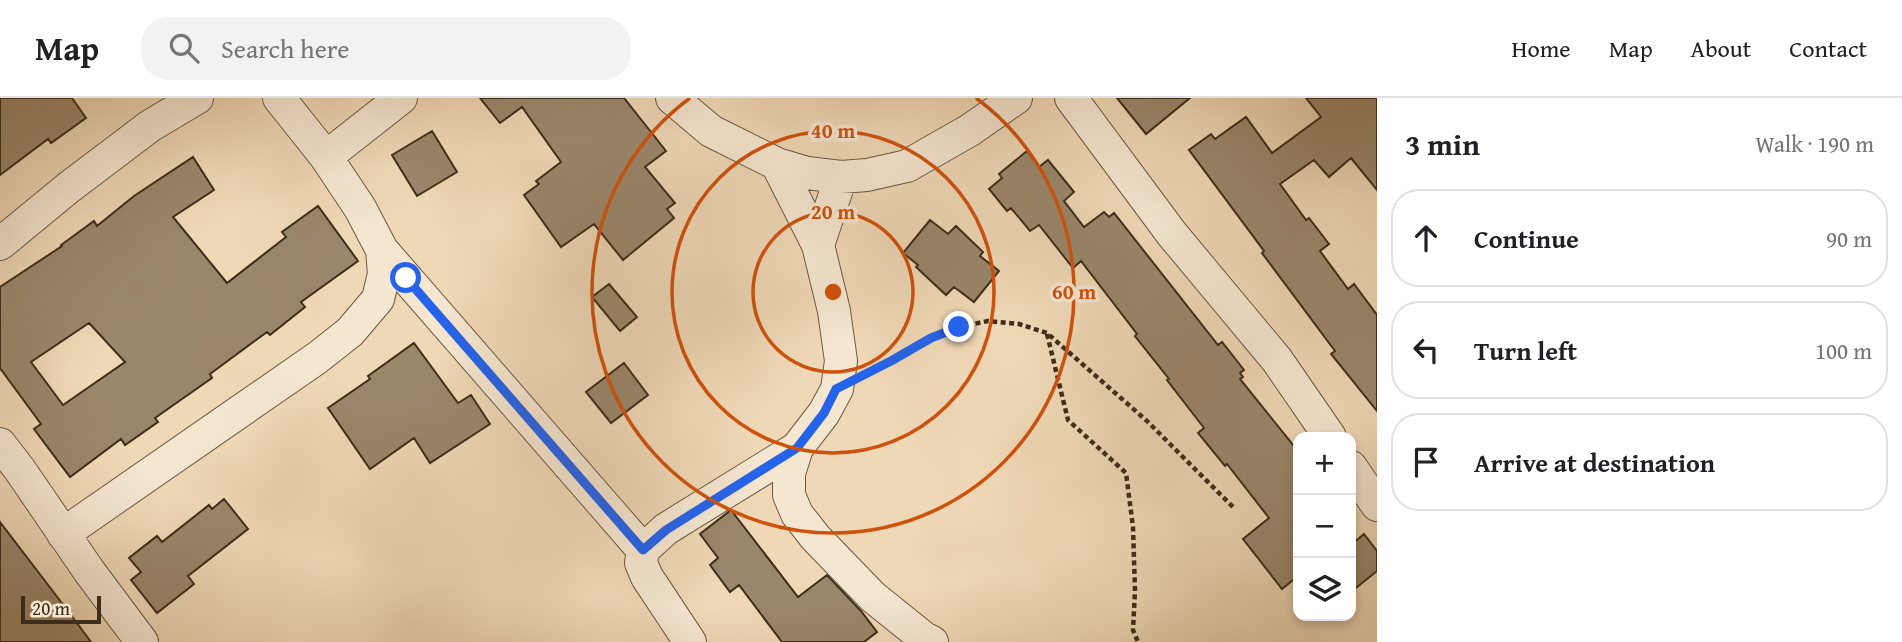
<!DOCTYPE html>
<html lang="en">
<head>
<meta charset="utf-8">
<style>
  body { margin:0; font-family:"Gentium Book Plus",serif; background:#f2f2f2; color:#202124 }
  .controls { position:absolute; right:21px; bottom:21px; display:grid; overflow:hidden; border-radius:14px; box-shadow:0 4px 10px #0003 }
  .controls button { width:63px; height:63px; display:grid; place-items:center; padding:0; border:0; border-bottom:2px solid #e0e0e0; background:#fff; color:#202124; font:35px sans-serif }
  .scale { position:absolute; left:21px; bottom:18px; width:80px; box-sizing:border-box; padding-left:7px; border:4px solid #3d2d19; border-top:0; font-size:19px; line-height:24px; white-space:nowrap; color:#3d2d19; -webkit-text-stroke:5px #f5e6d0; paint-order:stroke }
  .stop { position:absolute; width:21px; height:21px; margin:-16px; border:5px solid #2563eb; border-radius:50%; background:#fff }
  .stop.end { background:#2563eb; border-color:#fff; box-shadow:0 2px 7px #0008 }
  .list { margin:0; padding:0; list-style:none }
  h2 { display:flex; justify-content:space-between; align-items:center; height:91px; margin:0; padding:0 28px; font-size:30px }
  h2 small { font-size:23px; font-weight:400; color:#757577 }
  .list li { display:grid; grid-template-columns:46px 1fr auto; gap:21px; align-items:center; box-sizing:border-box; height:98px; margin:0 14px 14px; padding:0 14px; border:2px solid #e0e0e0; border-radius:28px }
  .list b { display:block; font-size:26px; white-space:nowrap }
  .list em { font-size:23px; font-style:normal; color:#757577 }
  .icon { flex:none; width:38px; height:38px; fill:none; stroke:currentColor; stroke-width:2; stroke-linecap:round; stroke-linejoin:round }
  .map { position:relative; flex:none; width:1377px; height:544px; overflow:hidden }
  header { display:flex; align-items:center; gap:42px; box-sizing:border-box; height:98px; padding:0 35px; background:#fff; border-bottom:2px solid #e0e0e0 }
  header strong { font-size:33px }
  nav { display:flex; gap:38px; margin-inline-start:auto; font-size:24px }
  .search { width:490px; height:63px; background:#f2f2f2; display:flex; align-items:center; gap:18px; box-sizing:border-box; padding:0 24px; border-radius:28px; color:#757577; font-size:26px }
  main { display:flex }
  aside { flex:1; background:#fff }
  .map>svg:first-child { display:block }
  .building { fill:#9a866b; stroke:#3d2d19; stroke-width:2; fill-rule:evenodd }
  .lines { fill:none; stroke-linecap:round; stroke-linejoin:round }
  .minor-casing { stroke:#6a5840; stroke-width:34 }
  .path { stroke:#3d2d19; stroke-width:4.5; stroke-dasharray:5 3.5; stroke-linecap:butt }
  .minor { stroke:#f5e6d0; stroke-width:32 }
  .route { stroke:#2563eb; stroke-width:9 }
  .ring { fill:none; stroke:#ce520e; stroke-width:3.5 }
  .centre { fill:#ce520e; stroke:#f5e6d0; stroke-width:3.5 }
  .ring-label { font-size:21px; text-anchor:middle; font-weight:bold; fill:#ce520e; stroke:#f5e6d0; stroke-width:7; stroke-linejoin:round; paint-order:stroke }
</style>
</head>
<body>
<header>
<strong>Map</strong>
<div class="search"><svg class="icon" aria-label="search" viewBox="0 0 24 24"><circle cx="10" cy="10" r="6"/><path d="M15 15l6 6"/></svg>Search here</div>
<nav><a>Home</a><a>Map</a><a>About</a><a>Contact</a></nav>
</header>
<main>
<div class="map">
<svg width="1377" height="544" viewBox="0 0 1377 544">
  <rect width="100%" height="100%" fill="#efd8b6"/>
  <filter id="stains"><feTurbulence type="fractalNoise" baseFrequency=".00286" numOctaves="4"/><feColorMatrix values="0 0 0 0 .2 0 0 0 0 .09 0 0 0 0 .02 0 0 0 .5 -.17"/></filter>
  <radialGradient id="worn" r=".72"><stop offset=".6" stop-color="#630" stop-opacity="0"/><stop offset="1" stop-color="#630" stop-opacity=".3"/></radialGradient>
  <path class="building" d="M0,0h72l14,20 -35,25 -3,-4 -48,36z
    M480,0h144l42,53 -21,16 30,36 -8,6 7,9 -51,42 -29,-36 -33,23 -37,-52 15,-11 -3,-3 25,-19 -39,-55 -22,16z
    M1117,0h73l-44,36z
    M1306,0h71v92l-26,-32 -22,19 -15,-17 -34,24 26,36 3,-2 20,26 -9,7 28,38 6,-5 23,31v96l-46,-57 4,-3 -73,-98 2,-2 -75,-101 22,-16 4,5 31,-22 26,36 49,-36z
    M432,33l25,41 -40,24 -25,-41z
    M1027,53l12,16 9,-7 26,32 -10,9 20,26 20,-15 5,5 5,-4 104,132 4,-3 22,28 -4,3 3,4 -3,2 58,72v125l-16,13 -39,-50 26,-21 -42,-54 -2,2 -27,-33 6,-5 -37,-48 2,-1 -34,-43 2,-2 -56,-73 -8,7 -34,-43 -9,6 -19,-23 -4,3 -18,-22 13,-11 -3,-4z
    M193,59l21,33 -41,27 54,66 59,-46 -4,-5 36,-26 40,55 -57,41 4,5 -35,28 -3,-3 -57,42 2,4 -57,40 3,4 -33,23 -4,-6 -51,38 -36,-48 7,-5 -41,-56v-81l62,-41 -1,-1 33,-24 3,5 37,-30zM89,225l36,39 -62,43 -32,-43z
    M930,122l18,14 8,-8 27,26 -3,4 19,15 -25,31 -20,-15 -8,8 -30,-28 2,-2 -15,-12z
    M609,186l28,33 -17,14 -28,-34z
    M414,245l44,60 13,-8 19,29 -60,39 -16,-25 -44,31 -42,-61 42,-29 -2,-3z
    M624,265l24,32 -37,28 -25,-31z
    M224,401l24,30 -60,47 6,8 -37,29 -26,-33 10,-8 -12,-14 28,-22 5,6 47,-37 3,4z
    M731,412l67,87 29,-22 34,36 16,21 -13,10h-82l-43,-57 -9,7 -20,-27 8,-7 -18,-24z
    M0,424l68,89 23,31h-91z
    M1364,436l13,17v20l-26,21v-47z"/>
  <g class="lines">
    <defs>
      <path id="minor" d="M672,0l39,33 66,33 30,9 34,4 26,-2 40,-9 63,-36 46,-32
        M1071,0l101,136 105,126 53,77
        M326,59l75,-59
        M0,146l68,-56 82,-62 47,-28
        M818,147l23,-68
        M382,152l261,300
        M0,346l20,26 69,101 53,71
        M797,350l-8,25v22l8,19 18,23 58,60 51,41 8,4
        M1351,369l26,38
        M63,436l254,-176 33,-26 28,-33 6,-25 -2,-24 -22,-42 -34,-51 -47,-59
        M690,544l-43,-65 -6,-14 2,-13 23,-21 131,-81 27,-35 13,-24 4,-28 -7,-50 -16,-66 -41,-81"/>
    </defs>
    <use href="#minor" class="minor-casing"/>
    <path class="path" d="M1047,236l21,86 58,53 7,54 2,64 -2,39 5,12
      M868,275l63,-35 28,-11 29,-6 31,3 28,9 100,88 87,87"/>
    <use href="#minor" class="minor"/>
  </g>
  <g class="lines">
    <path class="route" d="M406,180l237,272 23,-20 131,-82 27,-35 12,-24 55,-28 40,-23 28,-11"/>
  </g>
  <g class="ring">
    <circle cx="833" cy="194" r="80"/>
    <circle cx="833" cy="194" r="161"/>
    <path d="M976 0A241 241 0 1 1 690 0"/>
  </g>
  <circle cx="833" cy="194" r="10" class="centre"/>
  <g class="ring-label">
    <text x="833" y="40">40 m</text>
    <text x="833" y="121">20 m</text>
    <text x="1074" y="201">60 m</text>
  </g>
  <rect width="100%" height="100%" filter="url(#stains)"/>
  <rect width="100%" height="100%" fill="url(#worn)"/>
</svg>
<div class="controls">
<button>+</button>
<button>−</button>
<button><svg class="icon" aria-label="layers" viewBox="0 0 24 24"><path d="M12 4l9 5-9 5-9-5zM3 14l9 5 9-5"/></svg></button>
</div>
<div class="scale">20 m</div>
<div class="stop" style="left:406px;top:180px"></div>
<div class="stop end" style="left:959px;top:229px"></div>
</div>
<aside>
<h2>3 min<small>Walk · 190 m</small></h2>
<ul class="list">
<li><svg class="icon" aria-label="ahead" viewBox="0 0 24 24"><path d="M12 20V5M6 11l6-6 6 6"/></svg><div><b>Continue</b></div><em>90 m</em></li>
<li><svg class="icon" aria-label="left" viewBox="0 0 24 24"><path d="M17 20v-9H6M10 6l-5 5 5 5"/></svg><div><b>Turn left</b></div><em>100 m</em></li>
<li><svg class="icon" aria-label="arrive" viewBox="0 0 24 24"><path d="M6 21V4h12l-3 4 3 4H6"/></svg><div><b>Arrive at destination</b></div></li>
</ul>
</aside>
</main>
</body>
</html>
